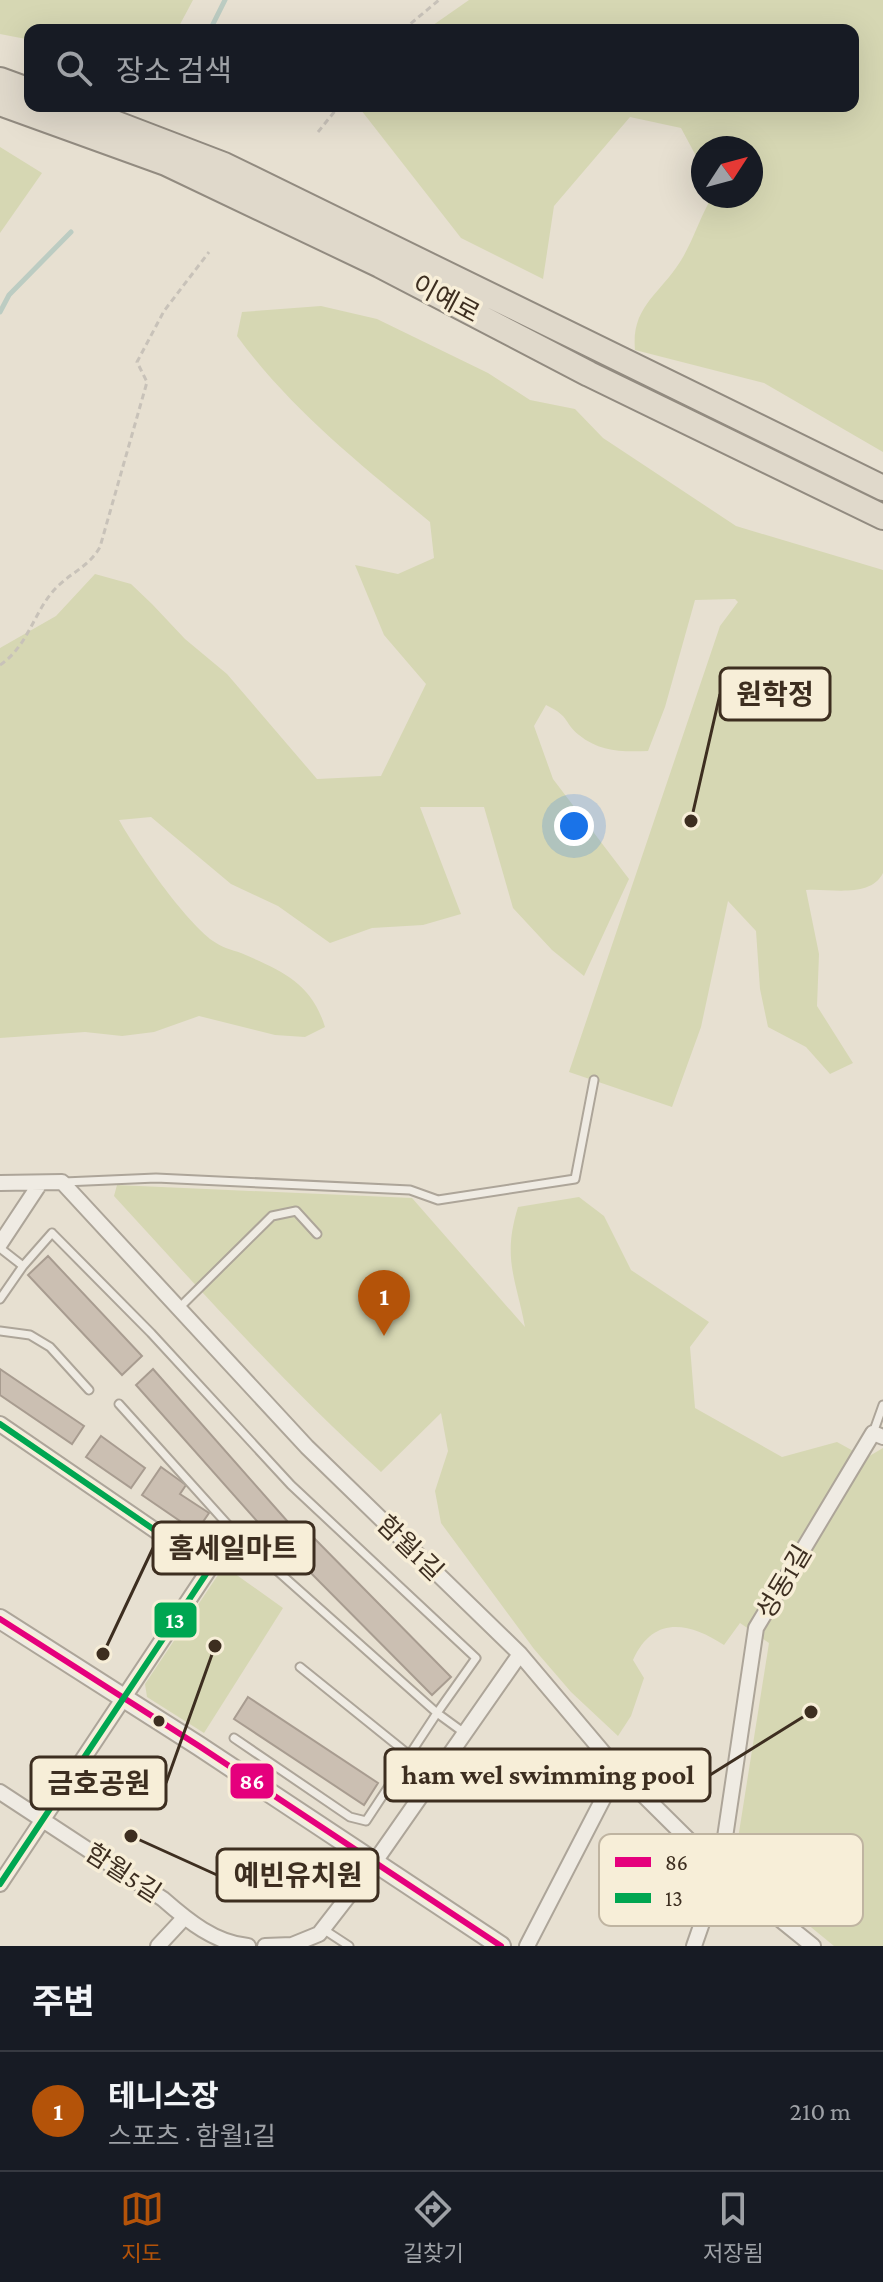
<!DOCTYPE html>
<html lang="ko">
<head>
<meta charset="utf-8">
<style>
  body { margin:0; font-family:"Crimson Pro","Noto Sans KR",serif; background:#242831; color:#f1f3f6 }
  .compass { position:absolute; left:691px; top:136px; width:72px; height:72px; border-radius:50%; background:#171b24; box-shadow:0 8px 32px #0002; rotate:54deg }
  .you { position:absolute; left:574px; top:826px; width:28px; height:28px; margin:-20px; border:6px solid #fff; border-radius:50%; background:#1a73e8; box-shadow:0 0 0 12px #1a73e833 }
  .badge { display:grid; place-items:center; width:52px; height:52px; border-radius:50%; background:#b45309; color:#fff; font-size:26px; font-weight:700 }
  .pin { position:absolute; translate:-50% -66px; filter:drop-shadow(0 2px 4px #0008) }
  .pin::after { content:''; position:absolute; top:42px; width:28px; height:24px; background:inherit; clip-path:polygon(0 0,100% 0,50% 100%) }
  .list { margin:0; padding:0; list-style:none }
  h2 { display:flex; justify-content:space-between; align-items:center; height:104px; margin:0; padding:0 32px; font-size:34px }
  h2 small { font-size:26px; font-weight:400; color:#9ea1a6 }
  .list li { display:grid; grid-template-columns:52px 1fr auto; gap:24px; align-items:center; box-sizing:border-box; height:120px; padding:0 32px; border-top:2px solid #363941 }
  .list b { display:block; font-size:30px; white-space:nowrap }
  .list p { margin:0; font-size:26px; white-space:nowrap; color:#9ea1a6 }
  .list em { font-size:26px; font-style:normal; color:#9ea1a6 }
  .icon { flex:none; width:44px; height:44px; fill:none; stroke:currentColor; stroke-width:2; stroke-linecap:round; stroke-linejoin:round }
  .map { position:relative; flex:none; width:883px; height:1946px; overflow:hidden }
  .search { position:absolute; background:#171b24; box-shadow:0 8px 32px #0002; left:24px; right:24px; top:24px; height:88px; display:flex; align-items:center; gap:20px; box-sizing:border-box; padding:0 28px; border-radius:16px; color:#9ea1a6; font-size:30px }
  .sheet { height:224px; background:#171b24 }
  nav { display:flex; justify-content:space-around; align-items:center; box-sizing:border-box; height:112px; border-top:2px solid #363941; background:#171b24; font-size:22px; color:#9ea1a6 }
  nav a { display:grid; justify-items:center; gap:4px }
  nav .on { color:#b45309 }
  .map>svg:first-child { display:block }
  .green { fill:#d6d7b3 }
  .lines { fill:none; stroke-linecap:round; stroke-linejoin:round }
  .stream { stroke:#bcccc2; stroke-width:5 }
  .building { fill:#cbbfb2; stroke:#a89c90; stroke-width:2 }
  .service-casing { stroke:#ada599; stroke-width:11 }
  .minor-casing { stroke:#ada599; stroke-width:18 }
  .tertiary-casing { stroke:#ada599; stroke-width:22 }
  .trunk-casing { stroke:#928b80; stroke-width:28 }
  .path { stroke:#c8c2b9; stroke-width:3; stroke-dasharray:6 4; stroke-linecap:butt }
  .service { stroke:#efebe3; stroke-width:7 }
  .minor { stroke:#efebe3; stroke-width:14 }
  .tertiary { stroke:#efebe3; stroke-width:18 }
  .trunk { stroke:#e0d9cb; stroke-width:24 }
  .bus-1-casing { stroke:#f7eed8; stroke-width:12 }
  .bus-2-casing { stroke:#f7eed8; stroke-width:12 }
  .bus-1 { stroke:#e5007d; stroke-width:6 }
  .bus-2 { stroke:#00a651; stroke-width:6 }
  .bus-dot { fill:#3d2e20; stroke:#f7eed8; stroke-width:3 }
  .labels { text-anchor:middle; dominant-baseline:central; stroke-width:7; stroke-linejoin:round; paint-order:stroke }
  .street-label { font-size:26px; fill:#3d2e20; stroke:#f7eed8 }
  .key { fill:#f7eed8; stroke:#bfb4a1; stroke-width:2 }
  .key-label { font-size:22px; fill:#3d2e20 }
  .leader { fill:none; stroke:#3d2e20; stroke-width:3 }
  .callout-dot { fill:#3d2e20; stroke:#f7eed8; stroke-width:3 }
  .callout { fill:#f7eed8; stroke:#3d2e20; stroke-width:3 }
  .callout-label { font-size:28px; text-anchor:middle; font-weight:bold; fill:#3d2e20 }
  .line-badge { stroke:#f7eed8; stroke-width:3 }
  .badge-label { font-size:22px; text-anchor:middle; font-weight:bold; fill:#fff }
</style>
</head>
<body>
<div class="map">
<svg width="883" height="1946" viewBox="0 0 883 1946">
  <rect width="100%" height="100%" fill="#e7e0d1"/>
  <path class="green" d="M0,0h193l-16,30h-147v8l-4,1 -26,-5z
    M469,0h414v452l-119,-69 -129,-33c-4,-43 24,-55 45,-88 11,-17 18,-39 28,-58v-8h43v-48h-48v21l-22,-41 -51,-11 -76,89 -11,73 -82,-41 -100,-128 3,-4h489v-76h-427z
    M0,147l42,26 -42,60z
    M321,306l56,13 111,54 42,27 45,9 28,29 133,88 147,44v303c-13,26 -54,15 -77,17l13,64 -2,52 36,57 -23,11 -24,-27 -38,-20 -8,-38 -4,-58 -28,-30 -27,126 -29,80 -103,-35 151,-446 18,-24 -3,-3 -40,1 -30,107 -17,44c-26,1 -48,1 -69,-16 -16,-13 -8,-18 -33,-30l-12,21 19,53 76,100 -45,97 -32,-26 -39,-42 -29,-101h-64l41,107 -38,11 -51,3 -42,15 -52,-37 -47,-22 -80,-67 -32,3c18,32 65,100 94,121 8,6 19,9 28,12 41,18 70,29 84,74l-20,10 -30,-2 -76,-19 -45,16 -32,4 -37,-4 -85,6v-390l56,-32 39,-42 36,10 21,20 33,35 42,35 90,105 64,-3 45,-92 -42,-49 -29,-70 43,9 36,-16 -4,-36c-69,-57 -140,-113 -193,-186l5,-24z
    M117,1185l295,13 113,129c-9,-49 -23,-68 -7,-120l61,-10 25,19 27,54 78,52 -19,25 5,61 87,49 55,-15 29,16 17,-10v498h-49l-100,-82 35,-221 -29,-20 -16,22c-35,-23 -71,-30 -91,15l11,18 -13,38 -13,20 -47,-44 -37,-43 -93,-126 -6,-32 13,-40 -7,-38 -60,59c-95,-86 -180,-181 -267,-276z
    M224,1566l59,42 -79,125 -57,-36 -2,-13z"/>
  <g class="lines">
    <path class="stream" d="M212,26l13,-26
      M0,312l9,-17 62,-63"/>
  </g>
  <path class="building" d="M48,1256l94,100 -20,19 -94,-100z
    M0,1369l84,57 -12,18 -72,-49z
    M153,1369l135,153 -17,15 -135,-152z
    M101,1436l44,32 -14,20 -45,-31z
    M161,1467l25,18 -6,9 29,19 -13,19 -54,-37z
    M309,1533l142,144 -19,18 -142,-143z
    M248,1697l130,86 -14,22 -130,-86z"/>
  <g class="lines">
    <defs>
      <path id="service" d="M64,1182l92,-4 254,12 28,10 137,-21 19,-99
        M0,1248l23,18 29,-33 99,100 140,152 185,173 -39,55 26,19
        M0,1299l23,-33
        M179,1308l93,-92 24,-5 21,23
        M0,1331l30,4 20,12 39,43
        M119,1404l118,131 200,178 -71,108 -16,-4 -116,-79
        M873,1433l10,-28
        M210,1568l27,-33
        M300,1667l108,87
        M323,1929l26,17"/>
      <path id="minor" d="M0,1183l62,-1 245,265 213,207 98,116 102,101 93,75
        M0,1244l39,-59
        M0,1424l210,144 -210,316
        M0,1792l163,107c25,22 52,44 85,47
        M158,1946l26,-28
        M265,1946l27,-1 27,-11 55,-71 146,-209
        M527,1946l91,-176
        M694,1946l26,-75 36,-243 117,-195 10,4"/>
      <path id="tertiary" d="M0,1619l199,127 302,200"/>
      <path id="trunk" d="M0,80l30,11
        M0,103l166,60 214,102 209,109 294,143
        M70,106l154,59 659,323"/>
    </defs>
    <use href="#service" class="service-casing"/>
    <use href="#minor" class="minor-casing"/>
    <use href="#tertiary" class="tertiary-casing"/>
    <use href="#trunk" class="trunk-casing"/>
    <path class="path" d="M403,30l36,-30
      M318,132l21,-26
      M0,665c30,-20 34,-57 59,-80 15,-14 30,-19 41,-38l47,-165 -10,-20 27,-51 45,-59"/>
    <use href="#service" class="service"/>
    <use href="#minor" class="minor"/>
    <use href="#tertiary" class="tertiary"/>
    <use href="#trunk" class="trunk"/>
    <defs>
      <path id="bus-1" d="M0,1619l199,127 302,200"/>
      <path id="bus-2" d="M0,1424l210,144 -210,316"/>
    </defs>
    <use href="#bus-1" class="bus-1-casing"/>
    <use href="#bus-2" class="bus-2-casing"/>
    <use href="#bus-1" class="bus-1"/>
    <use href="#bus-2" class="bus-2"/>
  </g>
  <circle class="bus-dot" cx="159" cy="1721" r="7"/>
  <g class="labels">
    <g class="street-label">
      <text transform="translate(446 299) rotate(28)">이예로</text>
      <text transform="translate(410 1548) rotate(44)">함월1길</text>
      <text transform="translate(784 1582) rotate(-59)">성동1길</text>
      <text transform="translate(123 1873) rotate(33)">함월5길</text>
    </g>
  </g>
  <rect x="599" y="1834" width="264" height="92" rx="12" class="key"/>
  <rect x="615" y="1857" width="36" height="10" fill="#e5007d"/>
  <rect x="615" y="1893" width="36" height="10" fill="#00a651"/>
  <g class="key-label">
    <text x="665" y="1870">86</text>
    <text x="665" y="1906">13</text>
  </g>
  <path class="leader" d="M691 821L720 694M103 1654L153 1548M811 1712L710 1775M215 1646L166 1783M131 1836L217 1875"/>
  <g class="callout-dot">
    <circle cx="691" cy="821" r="8"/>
    <circle cx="103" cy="1654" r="8"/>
    <circle cx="811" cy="1712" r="8"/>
    <circle cx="215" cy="1646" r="8"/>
    <circle cx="131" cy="1836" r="8"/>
  </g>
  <g class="callout">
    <rect x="720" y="668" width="110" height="52" rx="8"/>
    <rect x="153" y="1522" width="161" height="52" rx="8"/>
    <rect x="385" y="1749" width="325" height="52" rx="8"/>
    <rect x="31" y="1757" width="135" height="52" rx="8"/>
    <rect x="217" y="1849" width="161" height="52" rx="8"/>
  </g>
  <g class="callout-label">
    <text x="775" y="704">원학정</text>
    <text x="233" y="1558">홈세일마트</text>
    <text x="548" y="1784">ham wel swimming pool</text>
    <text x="99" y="1793">금호공원</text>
    <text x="298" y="1885">예빈유치원</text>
  </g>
  <g class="line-badge">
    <rect x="153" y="1601" width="45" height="38" rx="8" fill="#00a651"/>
    <rect x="229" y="1762" width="46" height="38" rx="8" fill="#e5007d"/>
  </g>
  <g class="badge-label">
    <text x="175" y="1628">13</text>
    <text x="252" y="1789">86</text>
  </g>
</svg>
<svg class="compass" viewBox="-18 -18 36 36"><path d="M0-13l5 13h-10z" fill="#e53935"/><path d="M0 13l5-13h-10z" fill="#9ea1a6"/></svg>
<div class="you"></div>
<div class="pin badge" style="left:384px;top:1336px">1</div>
<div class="search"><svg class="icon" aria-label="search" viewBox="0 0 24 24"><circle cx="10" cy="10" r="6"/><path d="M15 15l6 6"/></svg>장소 검색</div>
</div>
<section class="sheet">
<h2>주변<small></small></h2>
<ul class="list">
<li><span class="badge">1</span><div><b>테니스장</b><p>스포츠 · 함월1길</p></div><em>210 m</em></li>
</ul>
</section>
<nav>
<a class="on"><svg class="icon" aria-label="map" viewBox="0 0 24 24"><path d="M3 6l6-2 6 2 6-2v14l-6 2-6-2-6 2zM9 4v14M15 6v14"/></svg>지도</a>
<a><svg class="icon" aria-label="directions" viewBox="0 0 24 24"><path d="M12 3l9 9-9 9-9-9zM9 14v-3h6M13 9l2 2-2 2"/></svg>길찾기</a>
<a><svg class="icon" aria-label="saved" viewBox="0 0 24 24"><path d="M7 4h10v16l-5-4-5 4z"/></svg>저장됨</a>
</nav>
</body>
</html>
